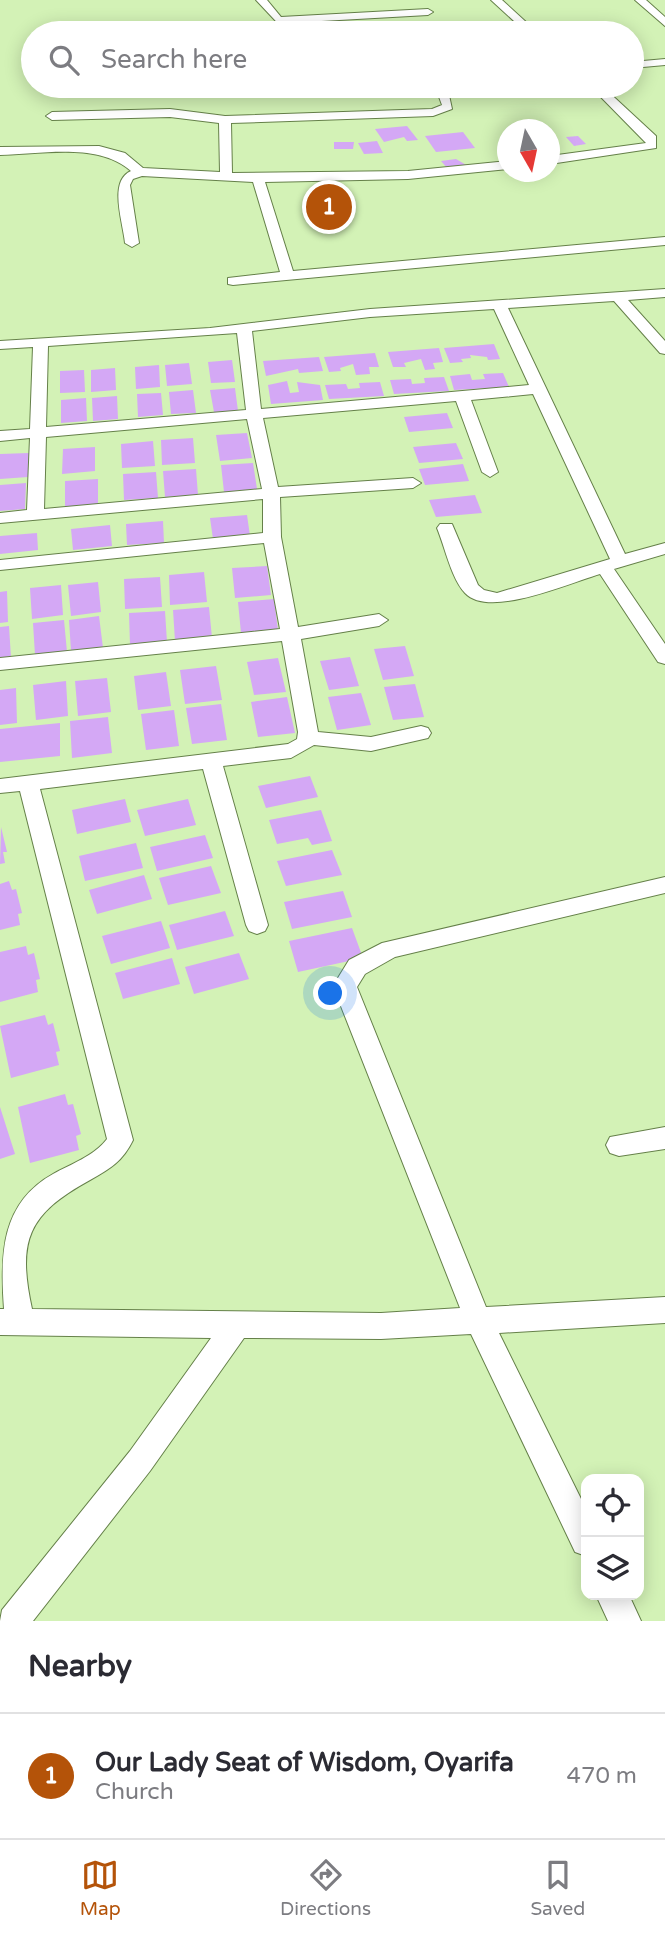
<!DOCTYPE html>
<html lang="en">
<head>
<meta charset="utf-8">
<style>
  body { margin:0; font-family:"Varela Round",sans-serif; background:#f2f2f3; color:#2b2b33 }
  .controls { position:absolute; right:21px; bottom:21px; display:grid; overflow:hidden; border-radius:14px; box-shadow:0 4px 18px #0003 }
  .controls button { width:63px; height:63px; display:grid; place-items:center; padding:0; border:0; border-bottom:2px solid #e1e1e2; background:#fff; color:#2b2b33; font:35px sans-serif }
  .compass { position:absolute; left:497px; top:119px; width:63px; height:63px; border-radius:50%; background:#fff; box-shadow:0 4px 18px #0003; rotate:171deg }
  .you { position:absolute; left:331px; top:994px; width:24px; height:24px; margin:-18px; border:5px solid #fff; border-radius:50%; background:#1a73e8; box-shadow:0 0 0 10px #1a73e833 }
  .badge { display:grid; place-items:center; width:46px; height:46px; border-radius:50%; background:#b45309; color:#fff; font-size:23px; font-weight:700 }
  .pin { position:absolute; translate:-50% -50%; border:4px solid #fff; box-shadow:0 2px 7px #0006 }
  .list { margin:0; padding:0; list-style:none }
  h2 { display:flex; justify-content:space-between; align-items:center; height:91px; margin:0; padding:0 28px; font-size:30px }
  h2 small { font-size:23px; font-weight:400; color:#7c7c81 }
  .list li { display:grid; grid-template-columns:46px 1fr auto; gap:21px; align-items:center; box-sizing:border-box; height:126px; padding:0 28px; border-top:2px solid #e1e1e2 }
  .list b { display:block; font-size:26px; white-space:nowrap }
  .list p { margin:0; font-size:23px; white-space:nowrap; color:#7c7c81 }
  .list em { font-size:23px; font-style:normal; color:#7c7c81 }
  .icon { flex:none; width:38px; height:38px; fill:none; stroke:currentColor; stroke-width:2; stroke-linecap:round; stroke-linejoin:round }
  .map { position:relative; flex:none; width:665px; height:1621px; overflow:hidden }
  .search { position:absolute; background:#fff; box-shadow:0 4px 18px #0003; left:21px; right:21px; top:21px; height:77px; display:flex; align-items:center; gap:18px; box-sizing:border-box; padding:0 24px; border-radius:38px; color:#7c7c81; font-size:26px }
  .sheet { height:217px; background:#fff }
  nav { display:flex; justify-content:space-around; align-items:center; box-sizing:border-box; height:98px; border-top:2px solid #e1e1e2; background:#fff; font-size:19px; color:#7c7c81 }
  nav a { display:grid; justify-items:center; gap:4px }
  nav .on { color:#b45309 }
  .map>svg:first-child { display:block }
  .building { fill:#d4a8f5 }
  .lines { fill:none; stroke-linecap:round; stroke-linejoin:round }
  .street-casing { stroke:#658049; stroke-width:2 }
  .street { fill:#fff; fill-rule:evenodd }
</style>
</head>
<body>
<div class="map">
<svg width="665" height="1621" viewBox="0 0 665 1621">
  <rect width="100%" height="100%" fill="#d3f2b6"/>
  <path class="building" d="M407,126l11,14 -11,1 -3,-4 -20,5 -9,-13z
    M463,132l12,16 -39,4 -11,-16z
    M578,136l8,8 -12,2 -8,-9z
    M377,141l6,12 -19,1 -6,-11z
    M334,142h20l-1,7h-19z
    M456,159l12,7 -20,3 -7,-8z
    M341,199l6,12 -31,3 -5,-12z
    M494,344l6,15 -12,1 -1,-3 -17,-2 1,3 -10,1 2,3 -13,1 -6,-15z
    M439,348l4,14 -10,1 2,6 -10,1 -4,-11 -17,4 2,4h-13l-5,-15z
    M375,353l4,14h-10l1,7 -14,1 -3,-11 -13,4 1,3 -12,1 -5,-15z
    M319,357l4,14 -24,2 -1,-4 -32,7 -3,-15z
    M232,360l3,22 -24,1 -3,-21z
    M189,363l3,21 -25,2 -2,-21z
    M159,365l1,22 -24,2 -1,-22z
    M115,368l1,22 -25,2v-22z
    M84,370l1,22 -25,1v-22z
    M503,373l6,14 -55,3 -4,-14 20,-2 2,6 13,-1 -2,-5z
    M444,377l5,14 -55,3 -4,-14 21,-1 1,5 13,-1 -1,-5z
    M287,381l3,12 9,-1 -2,-10 23,3 3,15 -52,4 -3,-19z
    M380,382l4,14 -55,3 -4,-14 21,-1 2,5 12,-1 -1,-5z
    M235,388l3,23 -24,1 -4,-22z
    M193,390l3,23 -25,1 -2,-22z
    M161,393l2,22 -25,2 -1,-23z
    M117,396l1,23 -25,2 -1,-23z
    M86,398l1,23 -26,2v-23z
    M447,413l6,15 -44,4 -5,-15z
    M247,433l5,25 -32,3 -4,-26z
    M193,438l2,25 -33,2 -1,-25z
    M153,441l2,25 -33,2 -1,-24z
    M456,443l7,16 -44,4 -6,-16z
    M95,447v24l-33,3 1,-25z
    M29,453l-1,24 -28,2v-25z
    M253,463l4,26 -33,3 -3,-27z
    M463,464l6,17 -44,4 -6,-16z
    M196,469l2,26 -33,2 -2,-26z
    M156,472l2,26 -34,2 -1,-26z
    M98,479v25l-33,3v-26z
    M26,483l-1,26 -25,2v-26z
    M475,495l7,18 -46,4 -7,-17z
    M247,515l3,21 -37,3 -3,-21z
    M163,521l1,22 -37,2 -1,-21z
    M110,525l2,21 -39,4 -2,-21z
    M37,533l1,17 -38,4v-18z
    M267,566l4,29 -36,3 -3,-30z
    M204,572l3,30 -37,3 -1,-30z
    M160,577l2,30 -37,2 -1,-30z
    M98,582l3,30 -30,4 -3,-31z
    M61,585l2,30 -31,4 -2,-31z
    M7,591l1,31 -8,1v-31z
    M274,599l4,31 -37,3 -3,-31z
    M209,607l3,31 -37,3 -2,-31z
    M165,611l2,31 -37,3 -1,-32z
    M99,616l4,32 -32,3 -2,-31z
    M64,620l3,32 -32,3 -2,-32z
    M9,626l2,32 -11,1v-32z
    M405,646l9,30 -31,4 -9,-31z
    M350,657l9,29 -30,4 -9,-29z
    M278,658l8,34 -32,3 -7,-33z
    M216,666l6,34 -37,4 -5,-34z
    M166,672l5,34 -33,4 -4,-34z
    M107,678l4,34 -33,4 -3,-35z
    M66,681l2,35 -32,4 -3,-35z
    M415,684l9,33 -31,3 -9,-33z
    M16,688l1,35 -17,2v-35z
    M361,693l10,32 -34,5 -9,-33z
    M287,697l8,36 -37,4 -7,-35z
    M221,704l6,36 -35,4 -6,-36z
    M174,710l5,36 -33,4 -5,-36z
    M108,717l4,36 -40,5 -2,-37z
    M60,723v33l-60,6v-33z
    M310,776l8,21 -52,11 -8,-22z
    M125,799l6,23 -54,12 -5,-24z
    M188,799l8,26 -51,11 -8,-26z
    M321,810l11,31 -20,4 -4,-7 -31,6 -8,-24z
    M1,827l6,25h-4l2,11 -5,1z
    M205,835l8,23 -56,13 -7,-24z
    M136,843l7,25 -58,13 -6,-25z
    M332,850l10,25 -56,11 -9,-25z
    M211,866l10,27 -53,12 -9,-27z
    M144,875l8,24 -55,15 -8,-24z
    M9,881l3,9 4,-1 6,24 -4,1 2,11 -20,5v-46z
    M343,891l9,26 -60,12 -8,-27z
    M225,911l9,25 -57,14 -8,-25z
    M161,921l9,27 -59,16 -9,-28z
    M352,928l11,30 -65,14 -9,-31z
    M26,946l2,9 6,-2 6,26 -4,1 2,12 -38,10v-50z
    M239,953l10,26 -55,15 -9,-27z
    M172,958l8,26 -57,15 -8,-26z
    M45,1015l3,10 5,-2 7,28 -4,1 3,13 -48,13 -11,-52z
    M65,1094l3,11 5,-1 8,30 -5,2 3,14 -49,13 -12,-56z
    M0,1107l15,47 -15,5z"/>
  <g class="lines">
    <defs>
      <path id="street" d="M256,0h11l14,17 147,-8 5,3 -5,3 -142,8 6,7 -5,3z
        M491,0h11l36,33h-11z
        M635,0h11l19,17v9z
        M665,59v6l-33,3v-6z
        M435,86h12l5,23 -19,7 -202,7 1,50 176,-2 100,-10v8l-100,10 -143,3 28,89 372,-34v8l-432,40 -5,-1v-6l52,-6 -27,-90 -111,-6 -9,3 -3,6 9,58 -7,4 -7,-4c-2,-21 -17,-62 6,-72 -33,-29 -89,-17 -131,-16v-8l99,-1 26,7 18,15 77,4 -1,-49 -49,-6 -118,3 -6,-4 6,-4 118,-3 55,7 207,-7 10,-4z
        M590,86h12l54,50v12l-106,16v-8l96,-13z
        M665,289v8l-37,3 37,41v13l-5,-1 -46,-52 -106,7 117,246 40,-11v11l-51,15 51,75v20l-7,-2 -58,-88c-31,9 -111,45 -135,19 -14,-15 -20,-46 -28,-65l3,-4h12l26,61 6,5 13,3 113,-34 -77,-165 -62,6 27,72 -8,5 -8,-5 -26,-71 -193,17 15,69 135,-9 8,5 -8,5 -133,9 1,40 17,90 81,-13 9,6 -9,6 -78,13 17,93 53,5 50,-11 7,2 3,5 -3,5 -57,13 -57,-6 -23,13 -68,8 45,159 -3,6 -8,3 -8,-3 -3,-6 -43,-156 -163,20 93,351c-10,21 -23,29 -43,40 -62,34 -73,60 -58,129l349,4 79,-5 -127,-322 16,-26 33,-17 283,-66v16l-270,64 -30,17 -8,13 129,320 179,-10v26l-166,10 87,176v47l-11,-4 -104,-218 -90,5 -137,-1 -94,133 -117,150h-33l2,-11 128,-159 81,-113 -211,-3v-26h4c-4,-55 -3,-106 49,-135 18,-10 41,-18 54,-35l-87,-348 -20,2v-14l288,-35 9,-5 1,-7 -16,-91 -282,29v-12l280,-29 -16,-86 -264,27v-10l263,-27v-34l-263,24v-10l27,-3 3,-72 -30,3v-10l30,-2 3,-82 -33,2v-8l210,-13 160,-19zM494,309l35,76 -268,24 -9,-78 118,-14zM237,333l9,77 -200,17 2,-81zM247,419l15,70 -218,20 2,-72z
        M665,1127v22l-46,7 -9,-3 -4,-8 4,-8z
        M596,1595h33l12,26h-33z"/>
    </defs>
    <use href="#street" class="street-casing"/>
    <use href="#street" class="street"/>
  </g>
</svg>
<div class="controls">
<button><svg class="icon" aria-label="locate" viewBox="0 0 24 24"><circle cx="12" cy="12" r="6"/><path d="M12 2v4M12 18v4M2 12h4M18 12h4"/></svg></button>
<button><svg class="icon" aria-label="layers" viewBox="0 0 24 24"><path d="M12 4l9 5-9 5-9-5zM3 14l9 5 9-5"/></svg></button>
</div>
<svg class="compass" viewBox="-18 -18 36 36"><path d="M0-13l5 13h-10z" fill="#e53935"/><path d="M0 13l5-13h-10z" fill="#7c7c81"/></svg>
<div class="you"></div>
<div class="pin badge" style="left:329px;top:207px">1</div>
<div class="search"><svg class="icon" aria-label="search" viewBox="0 0 24 24"><circle cx="10" cy="10" r="6"/><path d="M15 15l6 6"/></svg>Search here</div>
</div>
<section class="sheet">
<h2>Nearby<small></small></h2>
<ul class="list">
<li><span class="badge">1</span><div><b>Our Lady Seat of Wisdom, Oyarifa</b><p>Church</p></div><em>470 m</em></li>
</ul>
</section>
<nav>
<a class="on"><svg class="icon" aria-label="map" viewBox="0 0 24 24"><path d="M3 6l6-2 6 2 6-2v14l-6 2-6-2-6 2zM9 4v14M15 6v14"/></svg>Map</a>
<a><svg class="icon" aria-label="directions" viewBox="0 0 24 24"><path d="M12 3l9 9-9 9-9-9zM9 14v-3h6M13 9l2 2-2 2"/></svg>Directions</a>
<a><svg class="icon" aria-label="saved" viewBox="0 0 24 24"><path d="M7 4h10v16l-5-4-5 4z"/></svg>Saved</a>
</nav>
</body>
</html>
